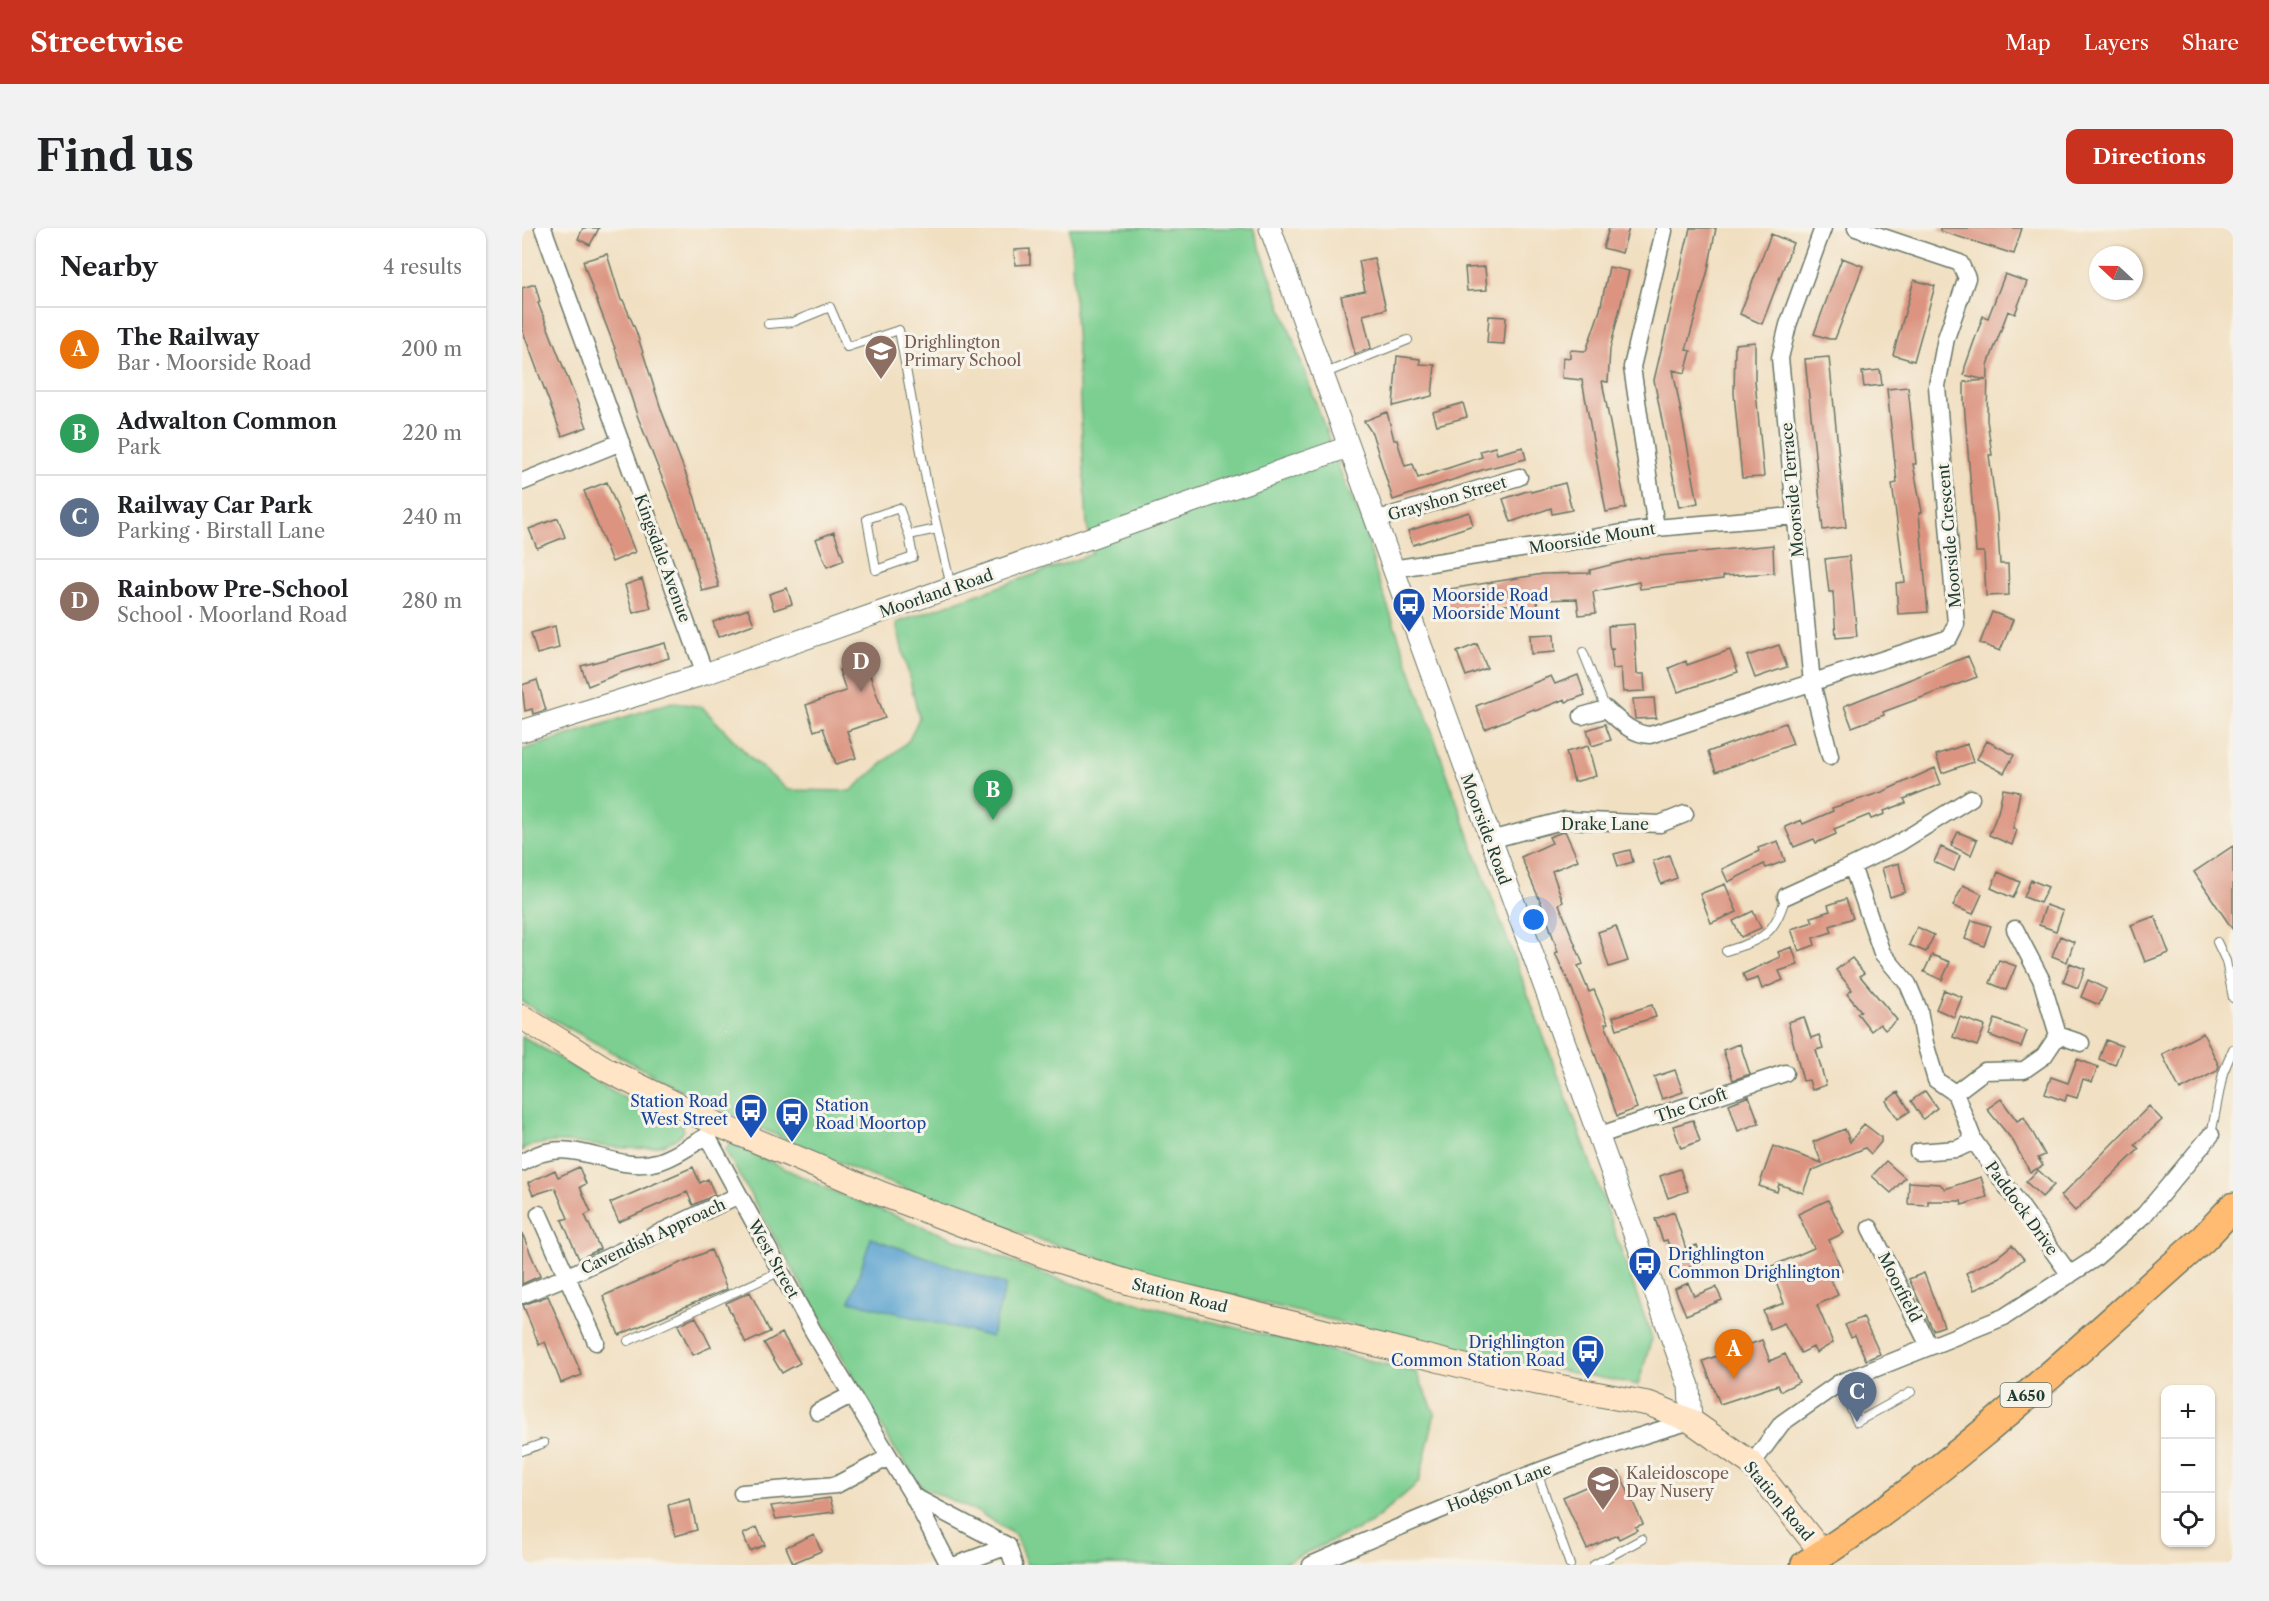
<!DOCTYPE html>
<html lang="en">
<head>
<meta charset="utf-8">
<style>
  body { margin:0; font-family:"Libre Caslon Text",serif; background:#f2f2f2; color:#202124 }
  .controls { position:absolute; right:18px; bottom:18px; display:grid; overflow:hidden; border-radius:12px; box-shadow:0 2px 4px #0004 }
  .controls button { width:54px; height:54px; display:grid; place-items:center; padding:0; border:0; border-bottom:2px solid #e0e0e0; background:#fff; color:#202124; font:30px sans-serif }
  .compass { position:absolute; left:1567px; top:18px; width:54px; height:54px; border-radius:50%; background:#fff; box-shadow:0 2px 4px #0004; rotate:292deg }
  .you { position:absolute; left:1012px; top:692px; width:21px; height:21px; margin:-15px; border:4px solid #fff; border-radius:50%; background:#1a73e8; box-shadow:0 0 0 9px #1a73e833 }
  .badge { display:grid; place-items:center; width:39px; height:39px; border-radius:50%; background:#c8321e; color:#fff; font-size:20px; font-weight:700 }
  .pin { position:absolute; translate:-50% -50px; filter:drop-shadow(0 2px 3px #0008) }
  .pin::after { content:''; position:absolute; top:32px; width:21px; height:18px; background:inherit; clip-path:polygon(0 0,100% 0,50% 100%) }
  .list { margin:0; padding:0; list-style:none }
  h2 { display:flex; justify-content:space-between; align-items:center; height:78px; margin:0; padding:0 24px; font-size:26px }
  h2 small { font-size:20px; font-weight:400; color:#757577 }
  .list li { display:grid; grid-template-columns:39px 1fr auto; gap:18px; align-items:center; box-sizing:border-box; height:84px; padding:0 24px; border-top:2px solid #e0e0e0 }
  .list b { display:block; font-size:22px; white-space:nowrap }
  .list p { margin:0; font-size:20px; white-space:nowrap; color:#757577 }
  .list em { font-size:20px; font-style:normal; color:#757577 }
  .icon { flex:none; width:33px; height:33px; fill:none; stroke:currentColor; stroke-width:2; stroke-linecap:round; stroke-linejoin:round }
  .map { position:relative; flex:none; width:1711px; height:1337px; overflow:hidden; border-radius:12px }
  header { display:flex; align-items:center; gap:36px; box-sizing:border-box; height:84px; padding:0 30px; background:#c8321e; color:#fff }
  header strong { font-size:28px }
  nav { display:flex; gap:33px; margin-inline-start:auto; font-size:21px }
  .intro { display:flex; align-items:center; justify-content:space-between; box-sizing:border-box; height:144px; padding:0 36px }
  h1 { margin:0; font-size:42px }
  .button { padding:15px 27px; border-radius:12px; background:#c8321e; color:#fff; font-size:21px; font-weight:700 }
  main { display:flex; gap:36px; padding:0 36px }
  aside { flex:1; background:#fff; border-radius:12px; box-shadow:0 2px 4px #0004 }
  .map>svg:first-child { display:block }
  .green { fill:#7bcf91; stroke:#4d8662; stroke-width:1.5 }
  .water { fill:#58a2d0; stroke:#3c7082; stroke-width:1.5 }
  .building { fill:#dc9481 }
  .lines { fill:none; stroke-linecap:round; stroke-linejoin:round }
  .service-casing { stroke:#687665; stroke-width:10 }
  .minor-casing { stroke:#687665; stroke-width:19 }
  .tertiary-casing { stroke:#687665; stroke-width:23 }
  .secondary-casing { stroke:#687665; stroke-width:26 }
  .trunk-casing { stroke:#687665; stroke-width:31 }
  .service { stroke:#fff; stroke-width:8 }
  .minor { stroke:#fff; stroke-width:16 }
  .tertiary { stroke:#fff; stroke-width:21 }
  .secondary { stroke:#ffe4c6; stroke-width:24 }
  .trunk { stroke:#ffbb71; stroke-width:28 }
  .labels { text-anchor:middle; dominant-baseline:central; stroke-width:6; stroke-linejoin:round; paint-order:stroke }
  .shield { fill:#f7f3e8; stroke:#60746a; stroke-width:1.5 }
  .shield-label { font-size:15px; font-weight:bold; fill:#1f3d34 }
  .education-label { font-size:16px; fill:#785e54; stroke:#f7f3e8; text-anchor:start }
  .street-label { font-size:16px; fill:#1f3d34; stroke:#f7f3e8 }
  .transit-label { font-size:16px; fill:#164399; stroke:#f7f3e8; text-anchor:start }
</style>
</head>
<body>
<header>
<strong>Streetwise</strong>
<nav><a>Map</a><a>Layers</a><a>Share</a></nav>
</header>
<div class="intro"><h1>Find us</h1><a class="button">Directions</a></div>
<main>
<aside>
<h2>Nearby<small>4 results</small></h2>
<ul class="list">
<li><span class="badge" style="background:#e8710a">A</span><div><b>The Railway</b><p>Bar · Moorside Road</p></div><em>200 m</em></li>
<li><span class="badge" style="background:#2e9e5b">B</span><div><b>Adwalton Common</b><p>Park</p></div><em>220 m</em></li>
<li><span class="badge" style="background:#5c6f8a">C</span><div><b>Railway Car Park</b><p>Parking · Birstall Lane</p></div><em>240 m</em></li>
<li><span class="badge" style="background:#8d6e63">D</span><div><b>Rainbow Pre-School</b><p>School · Moorland Road</p></div><em>280 m</em></li>
</ul>
</aside>
<div class="map">
<svg width="1711" height="1337" viewBox="0 0 1711 1337">
  <rect width="100%" height="100%" fill="#f7f3e8"/>
  <filter id="ink" filterUnits="userSpaceOnUse"><feTurbulence type="fractalNoise" baseFrequency=".0167" numOctaves="2"/><feDisplacementMap in="SourceGraphic" scale="12" xChannelSelector="R" yChannelSelector="G"/><feConvolveMatrix kernelMatrix="1 2 1 2 8 2 1 2 1" color-interpolation-filters="sRGB"/></filter>
  <filter id="wash" filterUnits="userSpaceOnUse"><feTurbulence type="fractalNoise" baseFrequency=".008" numOctaves="4" result="noise"/><feDisplacementMap in="SourceGraphic" scale="24" xChannelSelector="R" yChannelSelector="G"/><feGaussianBlur stdDeviation="1.35" result="paint"/><feColorMatrix in="noise" values="0 0 0 0 0 0 0 0 0 0 0 0 0 0 0 0 0 1.4 0 .05"/><feComposite in="paint" operator="in"/></filter>
  <g filter="url(#wash)">
    <rect width="100%" height="100%" fill="#f1dfc1"/>
    <path class="green" d="M548,0h183l91,253 20,44 12,48 98,277 108,289 70,199 -14,47 -175,-33 -291,-71 -138,-43 -173,-66 -110,-48 -78,-38 -151,-84v-252l150,-48 30,5 51,53 35,30 63,1 58,-51 10,-22 -23,-95 196,-69 -5,-29z
      M0,808l104,63 56,25 2,7c-25,32 -91,10 -126,11 -11,0 -22,3 -33,5l-3,4z
      M208,915l107,50 215,84 104,31 260,64 19,41 -16,69 -48,41 -92,42h-252l-12,-30 -35,-22 -58,-26 -28,-39 -169,-298z"/>
    <path class="water" d="M349,1010l135,47 -15,52 -141,-36z"/>
    <g id="blocks">
      <path class="building" d="M61,0h16l-9,17 -12,-6z
        M1087,0h20l-7,25 -19,-5z
        M1168,0h26l-8,42 -22,80 5,1 -6,22 -12,-3 25,133 -19,4 -25,-127z
        M1418,0h82l-8,26 -74,-23z
        M1249,6l22,9 -31,81 -22,-10z
        M508,21v15l-15,1 -1,-15z
        M85,26l14,46h2l13,31 26,81 33,86 24,89 -17,4 -12,-43 -53,-133 -21,-64 -24,-63 -9,-27z
        M852,30l12,51 -23,6 8,33 -16,6 -14,-58 24,-5 -6,-30z
        M1320,30l21,8 -28,73h-6l-15,-5z
        M963,39l2,23 -20,1 -2,-23z
        M1087,39l20,4 -19,78 -2,33 -6,-1 24,127 -20,4 -24,-132 -20,-2 1,-21 7,1v-8l16,1 14,-41z
        M1483,46l22,8 -12,32 -7,-3 -20,54 -1,55 5,35h-3l8,60 3,49h8l1,31 -23,1 -2,-44h-8l-12,-150v-20l22,-2 -22,-5 1,-8 18,-51 5,2z
        M1392,52l21,6 -21,75 -21,-6z
        M13,56l5,18 -2,1 49,124 -25,9 -40,-107v-41z
        M967,88l17,1 -2,27 -17,-1z
        M1233,114v39l9,96 -22,1 -8,-85 1,-49z
        M875,128l23,3v5l15,1 -3,31 -39,10z
        M1307,129l17,170 -23,3 -18,-171z
        M1358,142l2,15 -18,2 -2,-15z
        M1386,159l8,77h-3l9,48 -3,1 9,99 -30,2 -2,-31 9,-1 -13,-98 5,-1 -10,-94z
        M941,175l4,14 -30,8 -4,-13z
        M865,184l7,28h3l8,26 8,-2 5,14 64,-21 -2,-6 15,-4 2,7 26,-7 3,12 -41,10 -92,31 -21,-67 -8,-12z
        M85,254l28,70 -23,10 -28,-71z
        M1043,255l7,27 -20,4 -1,-6 -40,14 -8,-23 27,-9 1,2z
        M947,284l4,13 -60,20 -5,-14z
        M36,290l7,19 -28,11 -8,-19z
        M312,304l10,28 -17,7 -11,-28z
        M1251,317l1,28 -51,3v3l-83,10 -1,-7 -46,10 3,21 -17,2 -2,-16 -40,1 1,9 -24,3 -2,-8 -65,9 -4,-23 100,-16 47,-1v-3l48,-12z
        M1327,328l8,80 -21,2 -3,-46h-4l-4,-33z
        M120,351l9,29 -18,5 -8,-28z
        M265,360l5,16 -18,6 -5,-16z
        M226,381l6,15 -36,13 -5,-15z
        M1470,384l21,8 -13,31 -20,-8z
        M1112,396l3,50h7l1,17 -22,1 -2,-24 -8,1 -2,-19 3,-1h-4l-1,-4 -1,-19z
        M33,398l4,22 -22,6 -6,-21z
        M1032,406l1,18 -24,2 -1,-19z
        M143,415l4,15 -49,15 -32,13 -7,-20z
        M955,416l10,24 -21,8 -9,-24z
        M1257,417l8,22 -32,11 -8,-22z
        M1208,422l8,22 -60,20 -9,-24 17,-7 1,4z
        M1446,428l9,21 -94,35 1,3 -32,12 -8,-21z
        M343,433l20,57 -38,13 9,27 -20,6 -13,-36 -9,3 -8,-26 40,-14 -7,-21z
        M1056,447l7,20 -19,7 -1,-3 -30,12 -1,-2 -49,20 -9,-23 75,-30 4,8z
        M15,452l9,30 -13,4 -1,-5 -7,2 -3,-26z
        M1132,470l2,20 -21,1 -2,-20z
        M1263,495l8,21 -77,28 -8,-20z
        M1083,496l6,16 -19,6 -5,-16z
        M1465,513l27,14 -10,18 -27,-14z
        M1445,516l6,18 -31,11 -6,-18z
        M1066,518l8,30 -22,6 -8,-30z
        M1413,540l6,16 -37,15 2,4 -22,8 1,3 -14,5 -2,-4 -35,14 2,5 -20,9 -2,-4 -20,8 -9,-20 16,-7 2,4 30,-13 -1,-3 50,-16z
        M1481,561l17,3 -7,36 4,2 -5,15 -23,-10 9,-23z
        M1043,603l13,29 -26,11 11,31 -4,2 24,60 -5,2 11,26 5,-2 14,33 -3,1 32,84 -20,8 -45,-127 -17,-36 3,-1 -14,-42 -23,-53 31,-14 -3,-6z
        M1436,604l19,8 -6,15 -20,-9z
        M1256,613l7,20 -19,7 -2,-4 -36,18 -6,-13 37,-18 -1,-3z
        M1711,618v84l-39,-58z
        M1419,619l19,9 -6,15 -20,-9z
        M1108,622l3,12 -15,4 -4,-12z
        M1147,627l8,23 -16,6 -8,-23z
        M1377,635l6,29 -15,5 -8,-29z
        M1476,644l22,10 -7,16 -22,-10z
        M1509,652l17,7 -8,16 -16,-6z
        M1203,656l12,28 -26,11 -11,-29z
        M1441,657l19,9 -9,20 -20,-8z
        M1324,671l7,19 -23,8 2,6 -19,6 2,7 -16,6 -8,-22 22,-7 -2,-5 19,-6 -2,-6z
        M1524,677l17,6 -7,20 -17,-6z
        M1231,683l8,17 -20,9 -8,-16z
        M1633,688l14,37 -24,9 -14,-37z
        M1450,692l19,6 -7,20 -19,-7z
        M1094,698l12,35 -19,6 -11,-35z
        M1395,699l17,8 -8,17 -17,-7z
        M1538,708l14,6 -7,20 -15,-6z
        M1270,719l6,18 -19,6 4,9 -21,9 -4,-11 -12,4 -3,-8 37,-17 -2,-5z
        M1410,727l18,7 -8,18 -18,-8z
        M1330,730l12,15 -4,3 37,44 -12,10 -5,-6 -9,7 -14,-18 4,-2 -14,-17 5,-4 -16,-20z
        M1477,732l17,6 -10,24 -16,-7z
        M1548,735l15,6 -7,19 -15,-6z
        M1566,752l18,9 -7,16 -18,-8z
        M1422,762l18,7 -8,20 -18,-8z
        M1130,777l4,12 -39,12 -4,-12z
        M1282,789l7,21 8,-3 4,13 -7,2 10,35 -14,5 -3,-10 -6,1 -15,-59z
        M1438,789l25,9 -8,20 -24,-9z
        M1473,791l32,12 -6,16 -32,-12z
        M1681,805l16,33 -2,5 -37,19 -18,-36z
        M1584,812l16,6 -7,19 -16,-6z
        M1218,816l10,30 -17,6 -10,-30z
        M1555,831l21,8 -6,15 -9,-3 -6,19 -10,-3 -2,6 -20,-7 6,-17 17,6z
        M1153,842l8,22 -21,7 -8,-22z
        M1403,863l12,17 -14,11 -12,-18z
        M1376,864l12,19 -12,8 -12,-18z
        M1227,868l10,27 -21,8 -9,-27z
        M1479,871l16,22 7,-4 21,38 -7,3 5,8 -13,6 -17,-31 -26,-32z
        M1627,878l13,14 -27,25 4,4 -9,9 -55,53 -14,-15z
        M1171,892l7,21 -19,7 -8,-22z
        M1342,896l17,13v5l-10,12 -6,-6 -54,23 -8,22 -24,-9 -2,8 -18,-6 14,-40 49,17 -9,-21 32,-13 5,13z
        M1364,933l19,17 -14,15 -19,-17z
        M57,939l7,17 -6,3 11,25 -6,3 15,34 -21,10 -17,-39 6,-2 -13,-30 -22,7 -5,-12 27,-13 3,7z
        M171,939l7,16 8,-4 7,16 -22,10 -6,-13 -68,30 -9,-19z
        M1158,941l8,22 -20,7 -8,-22z
        M1516,942l16,15 -12,12 -16,-15z
        M1459,949l6,20 -25,8 -1,-4h-33v4l-20,-1 1,-22 31,2 5,5z
        M1306,972l16,33 -15,7 13,30 -13,5 9,20 -21,10 16,38 -17,10 -3,-6 -12,6 -17,-30 -14,6 -7,-18 21,-8 -14,-36 44,-19 -16,-34z
        M1152,984l12,37 11,-4 6,18 -26,8 -10,-31 -4,1 -8,-22z
        M0,1005l18,43 -18,8z
        M1490,1017l12,14 -23,19 -27,12 -8,-17 31,-16z
        M189,1022l16,39 -108,46 -16,-39z
        M1402,1045l20,53 -11,4 -24,-51z
        M1166,1055l6,13 22,-9 6,13 -36,15 -11,-26z
        M228,1064l20,40 -24,11 -20,-40z
        M26,1068l34,79 -21,8 -16,-41 -6,3 -16,-40z
        M174,1089l15,30 -18,8 -15,-30z
        M1341,1089l17,37 -14,6 -11,-25 -4,2 -6,-12z
        M260,1105l18,30 -18,10 -18,-30z
        M1240,1112l8,21 15,-7 14,28 -18,9 -3,-6 -58,19 -17,-43z
        M1097,1244l24,52 -8,3 2,3 -18,9 -2,-4 -30,14 -24,-52z
        M308,1270l4,14 -58,7 -5,-13z
        M168,1271l7,31 -22,6 -7,-31z
        M235,1299l8,18 -15,6 -7,-17z
        M292,1306l7,17 -28,12 -7,-16z"/>
    </g>
  </g>
  <g filter="url(#ink)">
    <use href="#blocks" fill-opacity="0" stroke="#687665" stroke-width="1.5"/>
    <g class="lines">
      <defs>
        <path id="service" d="M246,96l25,-2 37,-15 17,40 52,-17 28,155 24,101
          M801,146l85,-34
          M387,307l-10,-27 -32,11 9,51 37,-13 -4,-22 28,-6
          M1061,424l23,57
          M1695,714l9,19 7,37
          M1204,723c38,-12 48,-16 60,-55
          M1689,907l12,-62 10,-24
          M106,1113l153,-70
          M1317,1155l18,39 54,-30
          M0,1223l22,-8
          M1015,1244l33,93
          M1072,1337l48,-26"/>
        <path id="minor" d="M21,0l162,446
          M1301,0l-35,97 -8,33 32,325 18,73
          M0,254l99,-40
          M853,292l144,-43
          M1134,300l-24,-161 32,-136
          M870,341l264,-41 138,-12
          M1060,488l24,-7c14,12 25,25 44,26l299,-97 7,-14 -19,-238 9,-48 21,-60 -7,-15 -104,-35
          M1449,570l-72,45 -47,23 30,87 26,31 11,26 6,33 11,37 19,13 19,48 96,134
          M968,612l75,-20 95,4 25,-10
          M1264,668l66,-30
          M1536,807l23,8
          M1433,865l29,-22 40,-1 20,-14 14,-21 -17,-56 -26,-50
          M192,895l-7,13 106,195 100,165 95,50 6,19
          M1075,908l188,-63
          M1396,924l39,-3 17,-8
          M0,935c49,-34 89,12 135,-1 17,-4 35,-18 50,-26
          M17,986l57,128
          M1348,1000l59,118
          M0,1067l46,-19 171,-81
          M296,1184l33,-17
          M1230,1236l30,-41 57,-40 165,-66 90,-58 50,-44 67,-80
          M220,1265l94,-8 53,-28
          M391,1268l36,69
          M434,1337l52,-19
          M789,1337c124,-54 249,-107 380,-144"/>
        <path id="tertiary" d="M748,0l419,1158 2,35
          M0,503l183,-57 643,-227"/>
        <path id="secondary" d="M0,789l87,54 105,52 168,71 174,66 75,23 372,93 147,28 41,17 61,43 71,90"/>
        <path id="trunk" d="M1283,1337c142,-90 272,-214 398,-326l30,-32"/>
      </defs>
      <use href="#service" class="service-casing"/>
      <use href="#minor" class="minor-casing"/>
      <use href="#tertiary" class="tertiary-casing"/>
      <use href="#secondary" class="secondary-casing"/>
      <use href="#trunk" class="trunk-casing"/>
      <use href="#service" class="service"/>
      <use href="#minor" class="minor"/>
      <use href="#tertiary" class="tertiary"/>
      <use href="#secondary" class="secondary"/>
      <use href="#trunk" class="trunk"/>
    </g>
  </g>
  <defs>
    <symbol id="school-pin" viewBox="-11 -11 22 30"><path d="M0 17L-7.5 6A9.5 9.5 0 1 1 7.5 6Z" fill="#8d6e63" stroke="#f7f3e8"/><path d="M0-5L7-2L0 1L-7-2ZM-4 1L0 2.5L4 1V4Q0 6-4 4Z" fill="#fff"/></symbol>
    <symbol id="bus-pin" viewBox="-11 -11 22 30"><path d="M0 17L-7.5 6A9.5 9.5 0 1 1 7.5 6Z" fill="#1a4fb4" stroke="#f7f3e8"/><path d="M-5-6H5V4H4V6H2V4H-2V6H-4V4H-5ZM-3.5-4V0h7V-4ZM-3.5 1.2v1.5H-2V1.2ZM2 1.2v1.5H3.5V1.2Z" fill="#fff"/></symbol>
  </defs>
  <g fill-rule="evenodd">
    <use href="#school-pin" x="340" y="104" width="38" height="52"/>
    <use href="#bus-pin" x="868" y="357" width="38" height="52"/>
    <use href="#bus-pin" x="210" y="863" width="38" height="52"/>
    <use href="#bus-pin" x="251" y="867" width="38" height="52"/>
    <use href="#bus-pin" x="1104" y="1016" width="38" height="52"/>
    <use href="#bus-pin" x="1047" y="1104" width="38" height="52"/>
    <use href="#school-pin" x="1062" y="1235" width="38" height="52"/>
  </g>
  <g class="labels">
    <rect class="shield" x="1478.5" y="1155" width="51" height="24" rx="4.5"/>
    <g class="shield-label">
      <text x="1504" y="1167">A650</text>
    </g>
    <g class="education-label">
      <text x="382" y="114">Drighlington<tspan x="382" dy="18">Primary School</tspan></text>
      <text x="1104" y="1245">Kaleidoscope<tspan x="1104" dy="18">Day Nusery</tspan></text>
    </g>
    <g class="street-label">
      <text transform="translate(1270 262) rotate(-95)">Moorside Terrace</text>
      <text transform="translate(925 270) rotate(-16)">Grayshon Street</text>
      <text transform="translate(1427 308) rotate(-95)">Moorside Crescent</text>
      <text transform="translate(1070 310) rotate(-9)">Moorside Mount</text>
      <text transform="translate(141 330) rotate(70)">Kingsdale Avenue</text>
      <text transform="translate(414 365) rotate(-19)">Moorland Road</text>
      <text x="1083" y="596">Drake Lane</text>
      <text transform="translate(964 601) rotate(70)">Moorside Road</text>
      <text transform="translate(1169 877) rotate(-19)">The Croft</text>
      <text transform="translate(1500 980) rotate(54)">Paddock Drive</text>
      <text transform="translate(131 1008) rotate(-25)">Cavendish Approach</text>
      <text transform="translate(252 1031) rotate(61)">West Street</text>
      <text transform="translate(1378 1059) rotate(63)">Moorfield</text>
      <text transform="translate(658 1067) rotate(14)">Station Road</text>
      <text transform="translate(977 1259) rotate(-21)">Hodgson Lane</text>
      <text transform="translate(1257 1273) rotate(50)">Station Road</text>
    </g>
    <g class="transit-label">
      <text x="910" y="367">Moorside Road<tspan x="910" dy="18">Moorside Mount</tspan></text>
      <text x="206" y="873" text-anchor="end">Station Road<tspan x="206" dy="18">West Street</tspan></text>
      <text x="293" y="877">Station<tspan x="293" dy="18">Road Moortop</tspan></text>
      <text x="1146" y="1026">Drighlington<tspan x="1146" dy="18">Common Drighlington</tspan></text>
      <text x="1043" y="1114" text-anchor="end">Drighlington<tspan x="1043" dy="18">Common Station Road</tspan></text>
    </g>
  </g>
</svg>
<div class="controls">
<button>+</button>
<button>−</button>
<button><svg class="icon" aria-label="locate" viewBox="0 0 24 24"><circle cx="12" cy="12" r="6"/><path d="M12 2v4M12 18v4M2 12h4M18 12h4"/></svg></button>
</div>
<svg class="compass" viewBox="-18 -18 36 36"><path d="M0-13l5 13h-10z" fill="#e53935"/><path d="M0 13l5-13h-10z" fill="#757577"/></svg>
<div class="you"></div>
<div class="pin badge" style="left:1212px;top:1151px;background:#e8710a">A</div>
<div class="pin badge" style="left:471px;top:592px;background:#2e9e5b">B</div>
<div class="pin badge" style="left:1335px;top:1194px;background:#5c6f8a">C</div>
<div class="pin badge" style="left:339px;top:464px;background:#8d6e63">D</div>
</div>
</main>
</body>
</html>
